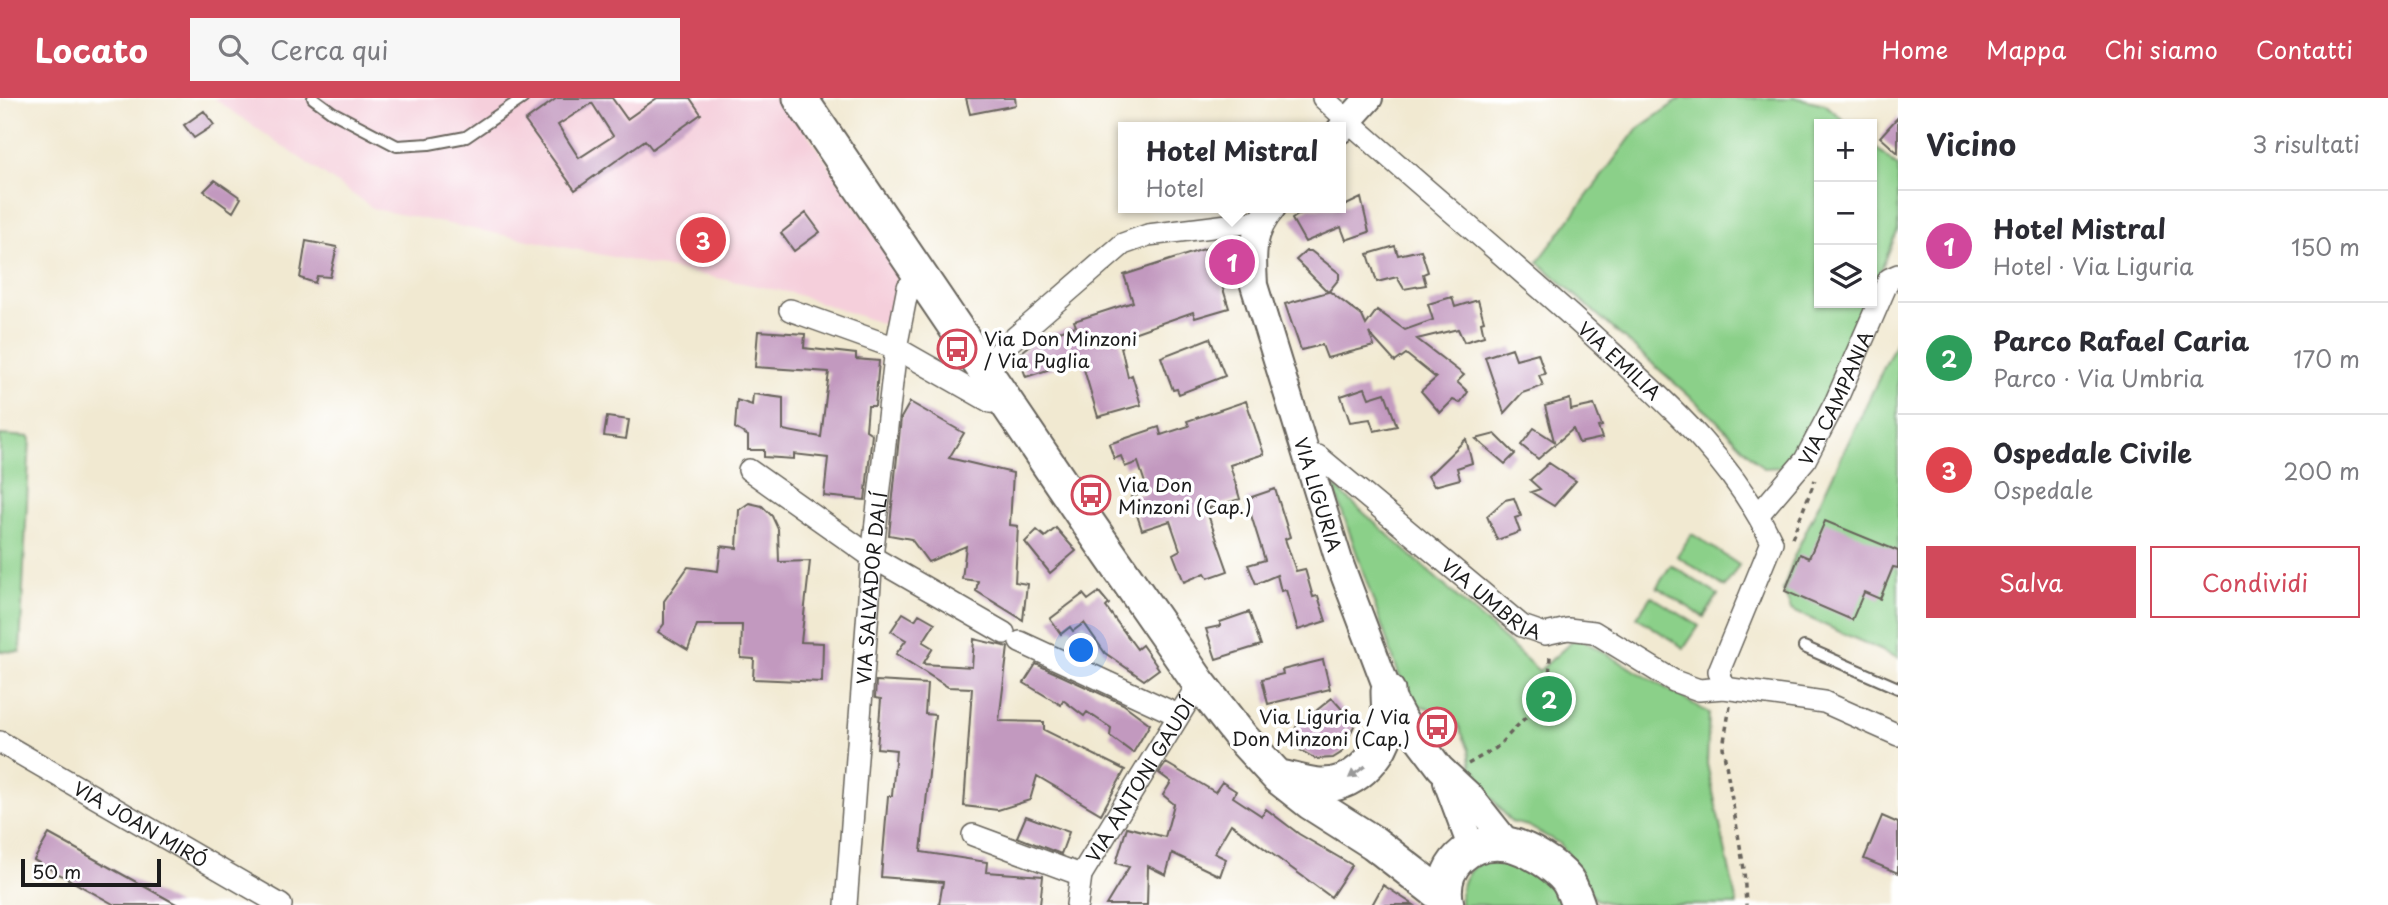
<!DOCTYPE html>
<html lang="it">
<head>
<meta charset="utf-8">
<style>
  body { margin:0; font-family:"Playpen Sans",sans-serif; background:#f7f7f7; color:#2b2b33 }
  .controls { position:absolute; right:21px; top:21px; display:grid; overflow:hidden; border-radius:0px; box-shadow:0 2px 5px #0004 }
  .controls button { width:63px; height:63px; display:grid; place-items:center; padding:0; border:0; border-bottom:2px solid #e1e1e2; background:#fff; color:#2b2b33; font:35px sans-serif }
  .scale { position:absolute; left:21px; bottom:18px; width:140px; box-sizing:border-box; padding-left:7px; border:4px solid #1c1c1c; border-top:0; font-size:19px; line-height:24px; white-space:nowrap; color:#1c1c1c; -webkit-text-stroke:5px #fff; paint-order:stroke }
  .you { position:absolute; left:1082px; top:553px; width:24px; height:24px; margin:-18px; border:5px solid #fff; border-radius:50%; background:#1a73e8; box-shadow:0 0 0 10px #1a73e833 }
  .badge { display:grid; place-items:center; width:46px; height:46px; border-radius:50%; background:#d1495b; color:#fff; font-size:23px; font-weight:700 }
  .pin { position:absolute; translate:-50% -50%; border:4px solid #fff; box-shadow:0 2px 7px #0006 }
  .popup { position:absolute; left:1118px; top:24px; width:228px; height:91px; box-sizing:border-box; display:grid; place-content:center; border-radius:0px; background:#fff; filter:drop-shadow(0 2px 5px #0005); font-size:23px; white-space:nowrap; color:#7c7c81 }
  .popup b { font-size:26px; color:#2b2b33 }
  .popup::after { content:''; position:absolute; left:50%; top:100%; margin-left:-14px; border:14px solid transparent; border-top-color:#fff }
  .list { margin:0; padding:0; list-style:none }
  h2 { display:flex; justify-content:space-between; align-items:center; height:91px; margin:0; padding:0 28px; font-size:30px }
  h2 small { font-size:23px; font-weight:400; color:#7c7c81 }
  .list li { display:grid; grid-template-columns:46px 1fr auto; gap:21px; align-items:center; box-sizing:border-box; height:112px; padding:0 28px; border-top:2px solid #e1e1e2 }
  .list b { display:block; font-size:26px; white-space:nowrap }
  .list p { margin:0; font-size:23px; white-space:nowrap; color:#7c7c81 }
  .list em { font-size:23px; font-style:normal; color:#7c7c81 }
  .actions { display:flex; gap:14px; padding:21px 28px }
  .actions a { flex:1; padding:16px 0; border:2px solid #d1495b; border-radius:0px; text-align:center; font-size:24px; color:#d1495b }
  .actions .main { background:#d1495b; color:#fff }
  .icon { flex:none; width:38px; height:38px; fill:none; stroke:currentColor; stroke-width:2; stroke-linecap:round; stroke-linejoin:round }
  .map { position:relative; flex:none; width:1898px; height:807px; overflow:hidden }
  header { display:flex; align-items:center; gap:42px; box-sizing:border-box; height:98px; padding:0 35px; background:#d1495b; color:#fff }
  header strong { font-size:33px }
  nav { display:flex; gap:38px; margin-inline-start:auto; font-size:24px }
  .search { width:490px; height:63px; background:#f7f7f7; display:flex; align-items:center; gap:18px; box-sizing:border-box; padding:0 24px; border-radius:0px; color:#7c7c81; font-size:26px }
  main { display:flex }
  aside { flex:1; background:#fff }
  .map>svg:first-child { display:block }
  .built { fill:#f5cfdb }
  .green { fill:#8bd089; stroke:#547652; stroke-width:2 }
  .building { fill:#c299bf; fill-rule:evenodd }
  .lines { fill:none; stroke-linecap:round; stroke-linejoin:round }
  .service-casing { stroke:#67645b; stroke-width:14 }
  .minor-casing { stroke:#67645b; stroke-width:24 }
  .tertiary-casing { stroke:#67645b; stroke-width:30 }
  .primary-casing { stroke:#67645b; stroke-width:37 }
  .path { stroke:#67645b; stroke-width:3.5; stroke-dasharray:5 5; stroke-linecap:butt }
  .service { stroke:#fff; stroke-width:10 }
  .minor { stroke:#fff; stroke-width:21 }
  .tertiary { stroke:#fff; stroke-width:26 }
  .primary { stroke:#fff; stroke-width:33 }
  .oneway { fill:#999 }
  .labels { text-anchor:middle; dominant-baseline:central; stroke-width:7; stroke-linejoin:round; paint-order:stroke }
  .poi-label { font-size:19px; fill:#1c1c1c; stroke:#fff; text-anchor:start }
  .street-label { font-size:19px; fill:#1c1c1c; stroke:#fff }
</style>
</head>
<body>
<header>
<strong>Locato</strong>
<div class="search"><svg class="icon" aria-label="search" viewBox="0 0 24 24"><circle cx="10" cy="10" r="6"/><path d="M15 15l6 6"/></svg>Cerca qui</div>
<nav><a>Home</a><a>Mappa</a><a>Chi siamo</a><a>Contatti</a></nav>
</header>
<main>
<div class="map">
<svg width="1898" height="807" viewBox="0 0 1898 807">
  <rect width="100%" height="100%" fill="#fff"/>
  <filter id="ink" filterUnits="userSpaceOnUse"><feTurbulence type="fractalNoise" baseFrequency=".0143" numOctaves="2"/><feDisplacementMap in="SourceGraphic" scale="14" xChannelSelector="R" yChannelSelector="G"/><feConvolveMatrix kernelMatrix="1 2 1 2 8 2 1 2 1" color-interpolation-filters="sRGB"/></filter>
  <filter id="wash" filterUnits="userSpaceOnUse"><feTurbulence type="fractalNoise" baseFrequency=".00686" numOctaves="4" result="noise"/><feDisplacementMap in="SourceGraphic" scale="28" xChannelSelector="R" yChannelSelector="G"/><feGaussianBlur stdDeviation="1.57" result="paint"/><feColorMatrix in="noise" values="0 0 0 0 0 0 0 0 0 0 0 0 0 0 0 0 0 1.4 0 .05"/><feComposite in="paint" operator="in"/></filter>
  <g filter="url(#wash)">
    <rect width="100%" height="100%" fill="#f1e9d1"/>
    <path class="built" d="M213,0h571l115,173 -13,54 -94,-32 -418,-84z"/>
    <path class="green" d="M1682,0h116l27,6 23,20h-29v179h47c-23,54 -43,118 -82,164l-21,1 -49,-50 -176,-156 99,-133z
      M1872,46l26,23v63l-26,61z
      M1898,240v320l-107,-48 -8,-20 12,-36z
      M0,337l30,2 -10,215 -20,-1z
      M1333,387l206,186 38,-34 132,76 -2,51 30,141h-121l-22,-6 -15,-30 -19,-25 -32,-18 -17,-4 -38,-47 -4,-25 -11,-26 -16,-13 -23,-5 -20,-31z
      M1692,436l47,31 -14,22 -48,-31z
      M1671,467l47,30 -14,22 -47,-30z
      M1651,498l48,30 -15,22 -47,-31z
      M1487,761c35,4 59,16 78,46h-104c-2,-22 5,-37 26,-46z"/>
    <g id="blocks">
      <path class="building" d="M557,0h55l15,21 30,-21h33l11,16 -49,35 -7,-9 -70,50 -50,-69zM592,5l21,33 -34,22 -21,-33z
        M966,0h49l1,7 -46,9z
        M204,13l10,14 -20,13 -10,-13z
        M1898,19v36l-18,-16z
        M215,82l26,18 -8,14 -29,-21z
        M1361,100l8,34 -23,8 -5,-13 -36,15 -13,-23 17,-11h31z
        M806,115l14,19 -26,19 -13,-18z
        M306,143l31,6 -7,30 -13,-1 -2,7 -15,-5z
        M1395,148l3,9 23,-5 7,22 -5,2 3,11 -22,4 -7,-12 -20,5 -9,-28z
        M1210,149l19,61 -34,10 -2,-6 -74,26 9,39 4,-2 9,30 -43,12 -17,-58 -55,18 -8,-22 24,-19 34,-10 -2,-5 59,-19 -9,-27z
        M1306,153h5l28,22v6l-10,12 33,25 4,9 11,-15 28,20 28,-10 -5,-16 24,-7 3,10 23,-7 6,21 -3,1 3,14 -20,6 -6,-13 -41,10 47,36 -7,7 11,10 -8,11 -7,-3 -13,13 -19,-22 15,-13 -30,-24 -11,8 -26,-29 5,13 -47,12 -5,-13 -21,5 -16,-46 43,-12 -32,-32z
        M758,233l47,3 -1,14 52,6v5l23,2 -4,45h-7l-2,24 6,4 -7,66 -41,-4 4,-38 -34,-4v5l-30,-2v-7h-16v-14l-13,-8 2,-28 15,5 1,-11 30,4v32l38,7 8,-65 -74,-5z
        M1210,240l15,38 -46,18 -2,-5 -4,1 -12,-33z
        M1512,250l4,11 22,-6 7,21 -6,1 4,11 -21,7 -18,20 -19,-56z
        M1365,290l4,10 16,-5 12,33 -23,5 -4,-12 -20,3 -9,-26z
        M1570,301l1,11 23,-5 8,21 -4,1 4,11 -23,5 -6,-14 -35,30 -17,-14 13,-17 20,13 -9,-35z
        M1246,303l18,53 -34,11 10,34 -34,10 22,62 -20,7 -3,-5 -21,9 -11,-28 7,-4 -10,-29 -28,9 -11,-33 17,-5 -10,-30 -13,5 -4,-11 -7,3 -5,-15 50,-17 2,8 28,-9 -2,-5z
        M910,304l54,31 -15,25 64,15 -3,52 8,1 -3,56 12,2 -4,36 -47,-29 2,-10 -16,-2 4,-33 -38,16 -17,-23 -22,-4 12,-117z
        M607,319l22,3 -3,19 -22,-3z
        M1495,336l20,20 -10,10 -29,-25z
        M1466,341l6,24 -15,5 3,11 -26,7 -6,-10z
        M1549,365l27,18 -22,25 -23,-14 9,-3 -10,-9z
        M1275,391l15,48 -5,2 11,32 9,-2 8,28 5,-1 8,25 -28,9 -12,-40 -5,1 -4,-16 -21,9 -8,-19 17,-5 -19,-61z
        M1514,400l7,18 -6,2 5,14 -23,8 -10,-24 18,-16z
        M749,405l13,3 10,10 6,13 1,33 31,-1 -9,81 22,1 -1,39 -69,-3 1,-20 -13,-1 1,-33h-45l-9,25 -30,-18 6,-8v-23l24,-34 30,4 3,-25 16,2 2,-38z
        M1825,423l73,30v17l-5,-1 -13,32 -16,-7 -12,28 -67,-29 15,-37 9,4z
        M1056,430l20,23 -26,22 -25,-31 12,-12 8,7z
        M1099,494l10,12 -3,3 31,42 5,-4 17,24 -15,11 -39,-27 -21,-30 -11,8 -3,-4 -9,7 -11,-15 33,-25 5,6z
        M1249,514l12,33 -45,14 -10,-30 14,-3v-4z
        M903,515l12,7 4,-6 16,9 -12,19 10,6 -10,16 49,3 2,-28 34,8 -9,74 45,1v8l81,40 -24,44 -64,-38 -7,24 -32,10 -34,-4 8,-118 -24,-1 -52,-33 10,-14 -15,-9z
        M1323,562l7,29 -62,15 -6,-25 21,-5 -1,-4z
        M1036,566l87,40 27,20 -17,29 -23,-17 1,-8 -24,-16 -3,4 -21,-16 -2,5 -37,-22z
        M876,583l51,3 -2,30 10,1 -14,137 66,10 -1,10 57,4 -3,29h-101l4,-23 -62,-5 7,-81h4l4,-46 -19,-2 4,-49 -6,-1z
        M1332,600l23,26 -14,29 -8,5 -17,1 -23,-13 3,-19z
        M1166,665l49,29 7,-10 14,9 -3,6 29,19 4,-7 33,25 53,31 -21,32 -100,-73 -17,29 12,6 -6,17 -48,-23 -6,22 -18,-9 -1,39h-41l23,-38 -13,-4 11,-36 38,10 9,-33 -11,-9 8,-13 -12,-9z
        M1026,718l43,16 -8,22 -44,-17z
        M1882,718l16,7v50l-34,-14z
        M49,736l129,71h-63l-81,-45z
        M1383,787l31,20h-42z"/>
    </g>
  </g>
  <g filter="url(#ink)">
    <use href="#blocks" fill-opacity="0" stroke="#67645b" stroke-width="2"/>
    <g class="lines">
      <defs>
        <path id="service" d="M313,0l19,14 65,34 32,-2 37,-7 57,-39
          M1804,549l94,41"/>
        <g id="minor">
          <path id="s1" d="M1323,0c90,83 186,160 276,243 67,61 133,118 173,201l-53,129 5,17"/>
          <path d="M790,212l106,38 95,54 9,-7"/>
          <path d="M982,268l141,-122 25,-9 112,-14"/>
          <path id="s2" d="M1307,359l11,-1 204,170 23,8 23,-5 26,3 80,49 25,9 25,-2 100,14 74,33"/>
          <path d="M749,372l123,87 132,76"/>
          <path id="s3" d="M1759,416l46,-54 31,-59 53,-122 9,-4"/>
          <path d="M1020,544l158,73"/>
          <path id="s4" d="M0,644l281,163"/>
          <path d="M973,737l108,40"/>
          <path id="s5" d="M846,807l26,-348 24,-209 12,-61 12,-10"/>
          <path id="s6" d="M1077,807l4,-30 118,-192"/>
        </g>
        <g id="tertiary">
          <path d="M1340,32l29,-32"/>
          <path id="s7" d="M1272,110c-21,23 -20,47 -18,77l86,279 48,127 15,28 37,49 30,28 38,48"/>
          <path d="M1447,684l25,67"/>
        </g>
        <path id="primary" d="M800,0l288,425 111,160 43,55 36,39 33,26 63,40 71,55
          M1281,679c13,3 26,7 38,8 33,2 60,-26 68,-55 3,-12 1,-27 1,-39
          M1447,807c-9,-38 21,-67 60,-61 19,3 48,21 60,36 5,7 8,17 11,25"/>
      </defs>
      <use href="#service" class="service-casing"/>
      <use href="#minor" class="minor-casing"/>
      <use href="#tertiary" class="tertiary-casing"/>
      <use href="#primary" class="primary-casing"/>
      <path class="path" d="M1792,440l23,-58
        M1730,608l-7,41 21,122 2,36
        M1468,666l28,-16 53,-55 1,-40"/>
      <use href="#service" class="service"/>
      <use href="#minor" class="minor"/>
      <use href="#tertiary" class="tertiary"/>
      <use href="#primary" class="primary"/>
    </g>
    <defs><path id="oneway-solid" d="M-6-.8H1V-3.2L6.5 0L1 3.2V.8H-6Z" transform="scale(1.75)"/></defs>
    <use class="oneway" href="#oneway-solid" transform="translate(1357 674) rotate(144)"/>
  </g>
  <defs>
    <symbol id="bus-ring" viewBox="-11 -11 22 22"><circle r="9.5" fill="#fff" stroke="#d1495b" stroke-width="1.5"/><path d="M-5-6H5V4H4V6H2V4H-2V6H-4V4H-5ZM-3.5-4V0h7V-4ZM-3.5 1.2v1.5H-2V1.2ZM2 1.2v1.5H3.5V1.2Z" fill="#d1495b"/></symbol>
  </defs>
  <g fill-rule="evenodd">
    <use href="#bus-ring" x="935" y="229" width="44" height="44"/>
    <use href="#bus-ring" x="1069" y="375" width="44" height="44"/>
    <use href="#bus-ring" x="1415" y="607" width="44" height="44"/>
  </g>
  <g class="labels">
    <g class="poi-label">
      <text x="984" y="240">Via Don Minzoni<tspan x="984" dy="22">/ Via Puglia</tspan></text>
      <text x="1118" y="386">Via Don<tspan x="1118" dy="22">Minzoni (Cap.)</tspan></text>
      <text x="1410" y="618" text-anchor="end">Via Liguria / Via<tspan x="1410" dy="22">Don Minzoni (Cap.)</tspan></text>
    </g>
    <g class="street-label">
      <text stroke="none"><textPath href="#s1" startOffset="396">VIA EMILIA</textPath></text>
      <text stroke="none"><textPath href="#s3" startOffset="140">VIA CAMPANIA</textPath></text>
      <text stroke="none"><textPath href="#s7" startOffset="301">VIA LIGURIA</textPath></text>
      <text stroke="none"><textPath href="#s5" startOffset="318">VIA SALVADOR DALÍ</textPath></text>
      <text stroke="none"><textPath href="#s2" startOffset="236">VIA UMBRIA</textPath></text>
      <text stroke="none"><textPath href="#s6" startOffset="142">VIA ANTONI GAUDÍ</textPath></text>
      <text stroke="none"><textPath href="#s4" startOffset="163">VIA JOAN MIRÓ</textPath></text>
    </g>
  </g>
</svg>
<div class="controls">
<button>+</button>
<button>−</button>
<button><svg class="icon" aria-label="layers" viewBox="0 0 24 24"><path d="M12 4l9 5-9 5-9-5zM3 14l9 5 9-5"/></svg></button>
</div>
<div class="scale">50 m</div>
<div class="you"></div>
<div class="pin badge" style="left:1232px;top:164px;background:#d1479c">1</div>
<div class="popup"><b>Hotel Mistral</b>Hotel</div>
<div class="pin badge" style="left:1549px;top:601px;background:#2e9e5b">2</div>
<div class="pin badge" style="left:703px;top:142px;background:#e0444e">3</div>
</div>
<aside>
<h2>Vicino<small>3 risultati</small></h2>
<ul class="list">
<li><span class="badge" style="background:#d1479c">1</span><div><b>Hotel Mistral</b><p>Hotel · Via Liguria</p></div><em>150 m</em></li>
<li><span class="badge" style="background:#2e9e5b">2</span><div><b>Parco Rafael Caria</b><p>Parco · Via Umbria</p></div><em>170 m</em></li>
<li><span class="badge" style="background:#e0444e">3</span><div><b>Ospedale Civile</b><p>Ospedale</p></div><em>200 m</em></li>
</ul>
<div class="actions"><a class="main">Salva</a><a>Condividi</a></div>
</aside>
</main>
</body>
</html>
